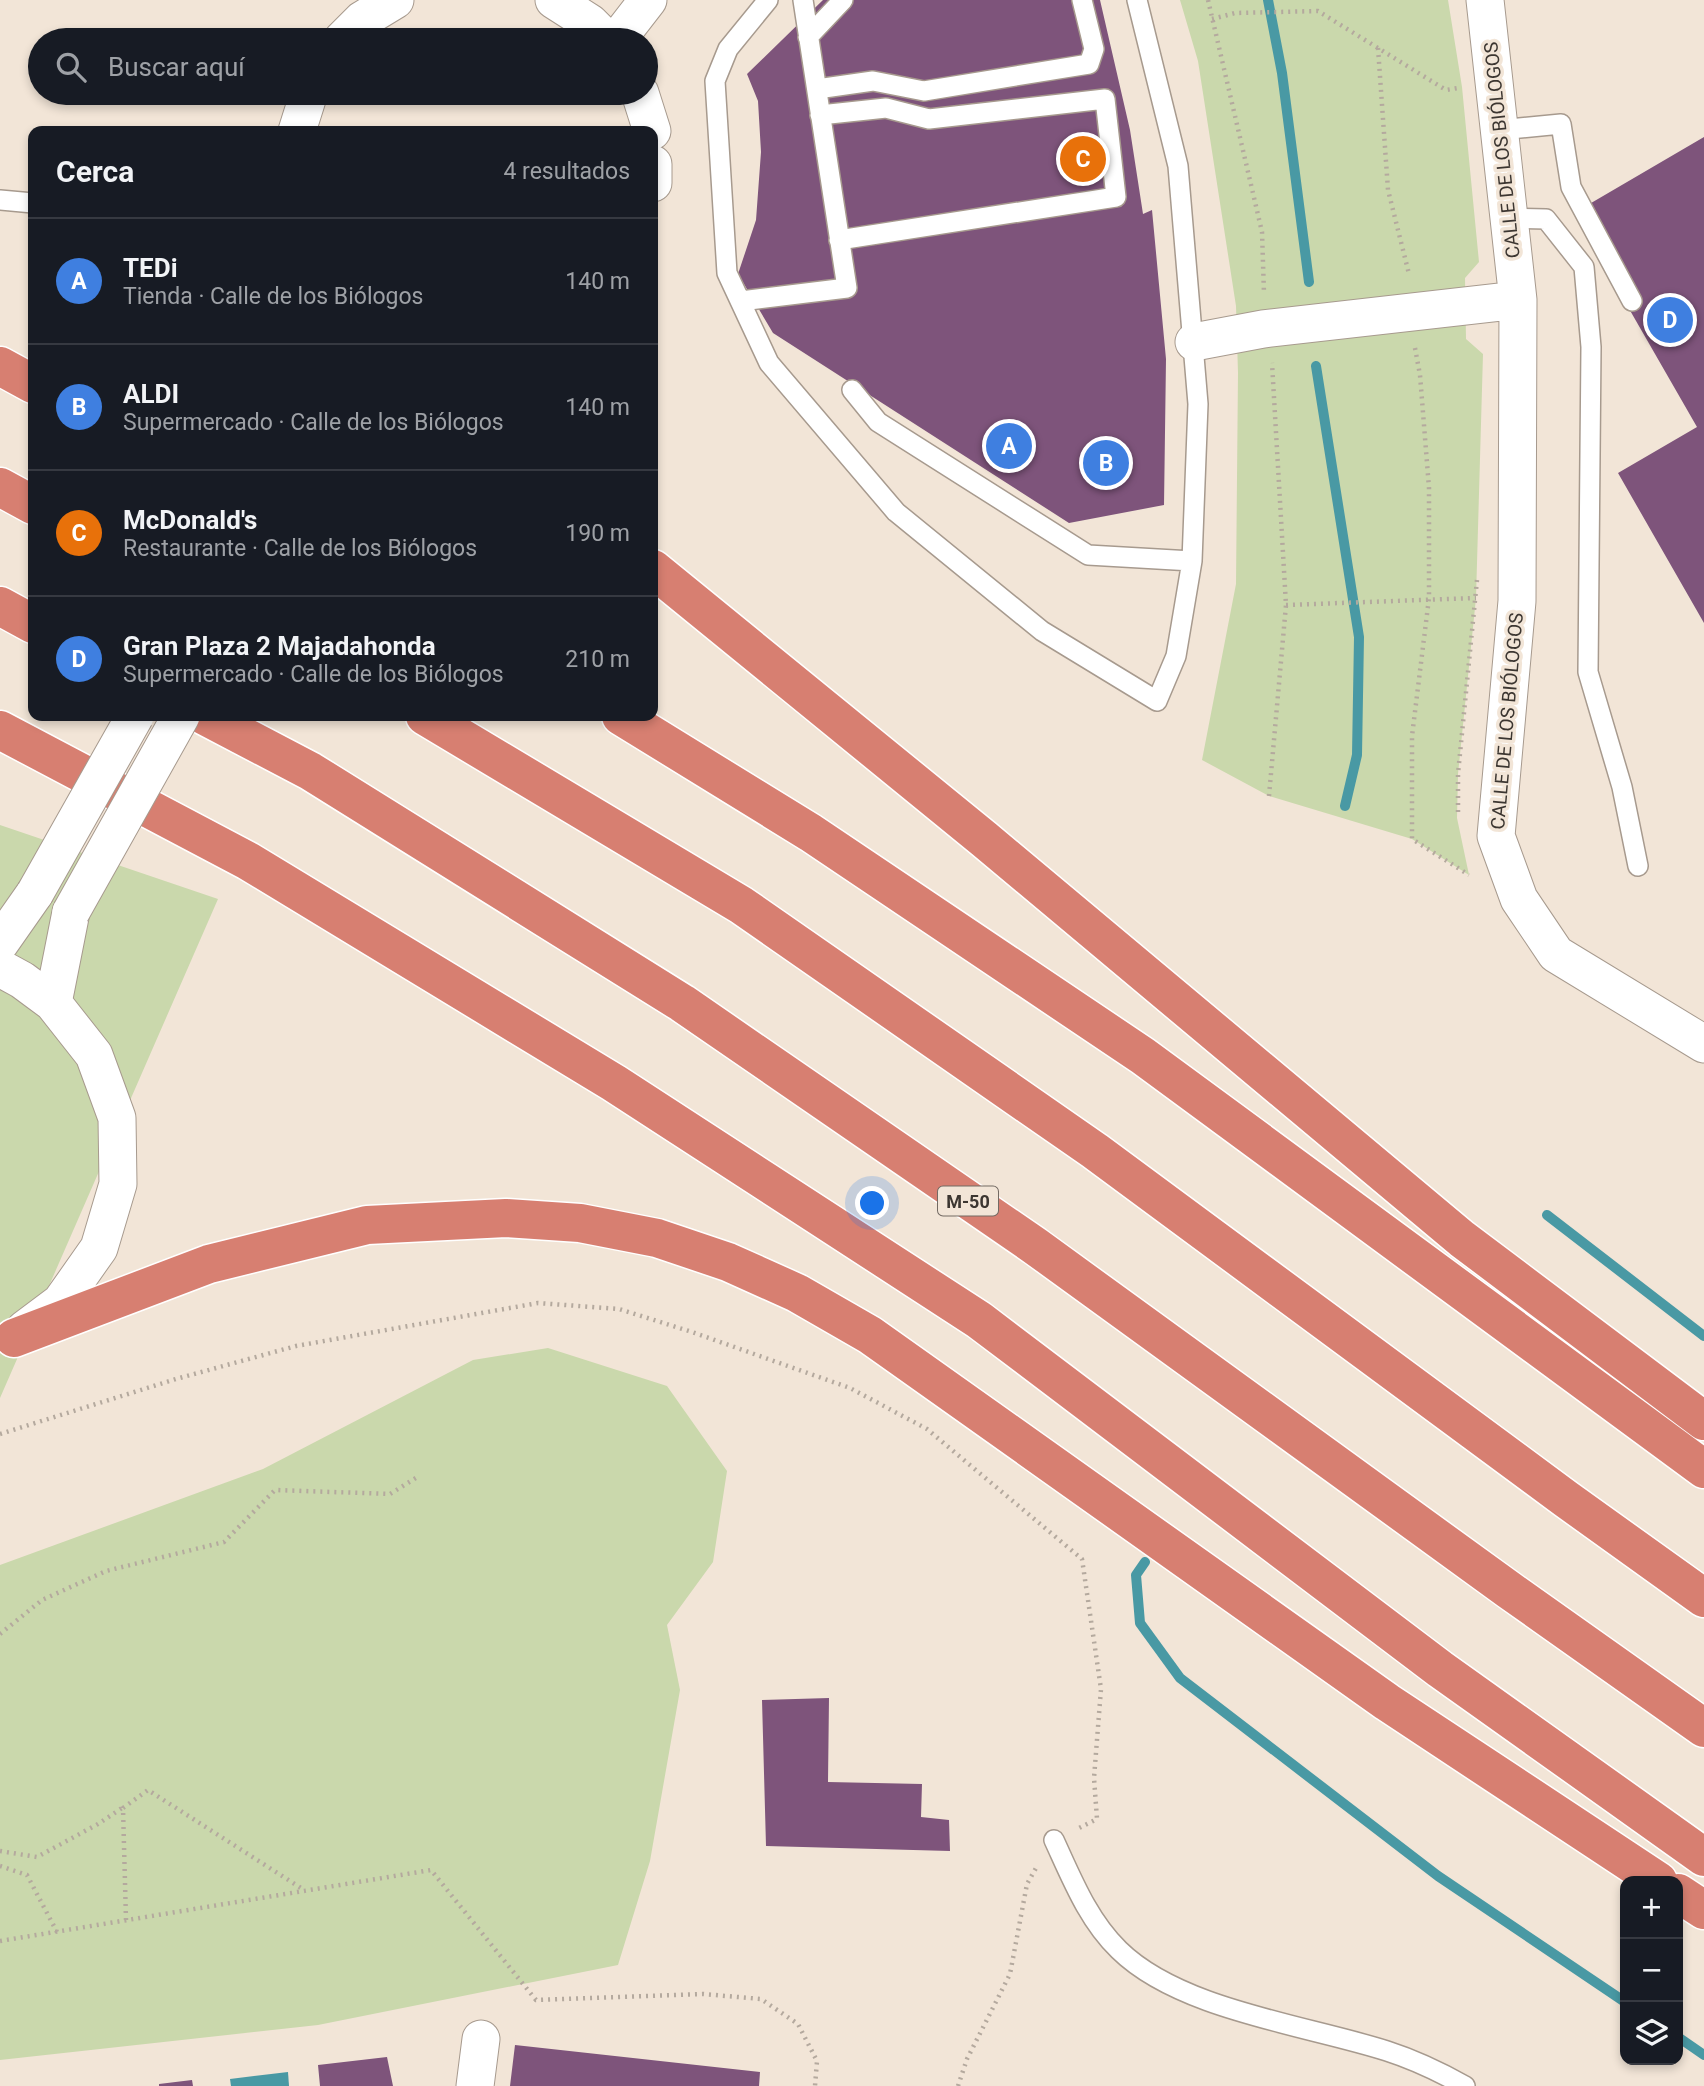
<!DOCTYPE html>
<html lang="es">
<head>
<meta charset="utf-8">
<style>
  body { margin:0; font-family:Roboto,sans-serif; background:#20242c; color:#f1f3f6 }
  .controls { position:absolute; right:21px; bottom:21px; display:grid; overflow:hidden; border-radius:14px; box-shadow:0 4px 10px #0003 }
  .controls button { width:63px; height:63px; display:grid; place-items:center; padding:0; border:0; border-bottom:2px solid #363941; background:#171b24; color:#f1f3f6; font:35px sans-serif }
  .you { position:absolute; left:873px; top:1204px; width:24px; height:24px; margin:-18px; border:5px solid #fff; border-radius:50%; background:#1a73e8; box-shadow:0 0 0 10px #1a73e833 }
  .badge { display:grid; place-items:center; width:46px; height:46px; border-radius:50%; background:#8c9099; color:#fff; font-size:23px; font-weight:700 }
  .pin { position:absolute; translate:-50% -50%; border:4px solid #fff; box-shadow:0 2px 7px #0006 }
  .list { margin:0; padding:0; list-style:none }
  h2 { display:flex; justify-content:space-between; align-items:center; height:91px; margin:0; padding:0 28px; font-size:30px }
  h2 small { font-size:23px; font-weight:400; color:#9ea1a6 }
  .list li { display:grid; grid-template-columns:46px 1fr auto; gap:21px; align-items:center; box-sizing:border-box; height:126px; padding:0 28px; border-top:2px solid #363941 }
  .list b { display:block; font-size:26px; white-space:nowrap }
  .list p { margin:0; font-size:23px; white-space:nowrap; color:#9ea1a6 }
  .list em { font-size:23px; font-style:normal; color:#9ea1a6 }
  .icon { flex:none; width:38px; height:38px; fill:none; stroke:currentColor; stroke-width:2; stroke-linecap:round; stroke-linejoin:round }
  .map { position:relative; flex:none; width:1704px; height:2086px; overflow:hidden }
  .search { position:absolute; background:#171b24; box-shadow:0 4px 10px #0003; left:28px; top:28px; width:630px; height:77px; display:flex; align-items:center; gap:18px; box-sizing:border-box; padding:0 24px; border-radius:38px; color:#9ea1a6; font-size:26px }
  .panel { position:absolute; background:#171b24; box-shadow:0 4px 10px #0003; left:28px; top:126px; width:630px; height:595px; border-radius:14px }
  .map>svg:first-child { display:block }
  .green { fill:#cad8ac }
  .water { fill:#4999a4 }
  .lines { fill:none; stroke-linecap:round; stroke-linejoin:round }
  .stream { stroke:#4999a4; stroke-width:10 }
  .building { fill:#7e547b }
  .lane-casing { stroke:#a79a8e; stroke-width:22 }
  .street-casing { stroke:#a79a8e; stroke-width:39 }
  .highway-casing { stroke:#fff; stroke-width:41 }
  .path { stroke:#b4a99e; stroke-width:4.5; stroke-dasharray:2 5; stroke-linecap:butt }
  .lane { stroke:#fff; stroke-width:19 }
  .street { stroke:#fff; stroke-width:37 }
  .highway { stroke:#d77f71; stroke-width:38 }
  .street-bridge-casing { stroke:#a79a8e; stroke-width:39; stroke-linecap:butt }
  .street-bridge { stroke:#fff; stroke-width:37 }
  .labels { text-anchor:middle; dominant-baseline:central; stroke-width:7; stroke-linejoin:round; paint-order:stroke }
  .shield { fill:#f2e5d7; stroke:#736a63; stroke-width:2 }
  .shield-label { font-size:18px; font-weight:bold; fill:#3c3631 }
  .street-label { font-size:19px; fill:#3c3631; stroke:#f2e5d7 }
</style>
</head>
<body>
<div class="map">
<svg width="1704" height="2086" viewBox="0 0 1704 2086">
  <rect width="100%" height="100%" fill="#f2e5d7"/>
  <path class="green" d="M1180,0h268l14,87 17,175 -14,16 1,61 17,15 -7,244 -18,176 -1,44 12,57 -57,-36 -143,-43 -67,-36 34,-176 2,-211 -2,-67 -38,-245z
    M0,825l218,74 -218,499z
    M548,1348l119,38 60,85 -14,91 -46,63 13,65 -30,171 -32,104 -300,60 -318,35v-495l263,-96 210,-109z"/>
  <path class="water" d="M288,2072l1,14h-58l-1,-7z"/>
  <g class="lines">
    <path class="stream" d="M1268,0l14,73 27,209
      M1316,366l43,271 -2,118 -12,51
      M1547,1215l157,121
      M1145,1562l-9,13 4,48 40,55 258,198 187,126
      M1678,2037l26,18"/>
  </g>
  <path class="building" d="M823,0h277l30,130 13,84 9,-4 14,149 -2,146 -95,18 -296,-190 -35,-59 18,-54 5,-68 -3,-51 -11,-27z
    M1704,137v486l-86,-150 79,-46 -123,-214z
    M829,1698l-1,84 94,2 -1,33 28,3 1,31 -184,-5 -4,-146z
    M515,2045l245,27 -1,14h-249z
    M387,2057l6,29h-73l-2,-21z
    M192,2080l1,6h-34v-2z"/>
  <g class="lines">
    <defs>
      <path id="lane" d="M768,0l-40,49 -13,32 12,192 42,90 127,149 146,119 115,70 19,-45 16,-95 6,-157 -20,-238 -41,-166
        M808,37l35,-37
        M817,89l56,-8 51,10 165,-27 5,-15 -12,-49
        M820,115l66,-7 43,11 176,-20 11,98 -277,43
        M1499,130l62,-6 10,63 61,114
        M0,200l33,3
        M1509,218l37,1 38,48 7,80 -3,325 34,115 16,79
        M741,301l106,-13 -44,-288
        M852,390l26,32 210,133 104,6
        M1054,1840c18,39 34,80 65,110 61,60 187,75 268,101 28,9 53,21 78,35"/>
      <path id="street" d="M554,0l36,23 17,17
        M1485,0l33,300 -1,301 -21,235 23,63 37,55 148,90
        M342,40l20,-20 33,-20
        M617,40l31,-40
        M640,93l12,38
        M297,131l12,-38
        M653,164v19
        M1194,342l69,-13 255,-29
        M0,943l35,-50
        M0,968l22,12 31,23 41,52 23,63 1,66 -19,64 -38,54 -36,27
        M53,1003l18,-91
        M475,2086l6,-47"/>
      <path id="highway" d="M0,366l33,18
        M0,487l33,18
        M653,569l331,270 478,400 242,182
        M0,606l33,18
        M205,716l105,55 372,232 353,243 474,344 195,138
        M425,716l316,189 354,246 471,348 138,99
        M621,716l190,117 332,223 561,413
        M0,730l248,131 366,222 365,237 461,349 264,188
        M14,1338l195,-74 158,-39 139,-7 74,5 77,15 71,24 69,31 73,42 517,367 271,179
        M1678,1893l26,17"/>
    </defs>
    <use href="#lane" class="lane-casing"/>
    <use href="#street" class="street-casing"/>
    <use href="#highway" class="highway-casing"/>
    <path class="path" d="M1208,0l54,232 2,62
      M1212,19l23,-6 83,-2 128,79 12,-2
      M1378,48l10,142 21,84
      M1415,348l5,27 9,113v110l-17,138v103l57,36
      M1286,605l190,-7
      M1269,796l17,-191 -14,-242
      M1458,812v-38l19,-194
      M0,1434l176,-55 120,-33 242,-43 81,6 73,23 158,56 77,41 155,130 19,130 -7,89 3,41 -18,9
      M0,1634l42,-34 64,-29 118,-29 51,-52 115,4 29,-18
      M0,1851l37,6 61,-33 24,-16
      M0,1866l27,9 30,57
      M126,1920l-3,-112 25,-18 156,100
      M0,1941l431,-71 105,130 167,-6 58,5 37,25 19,37 -2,25
      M958,2086l9,-27 43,-85 17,-90 9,-16"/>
    <use href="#lane" class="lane"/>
    <use href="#street" class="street"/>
    <use href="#highway" class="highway"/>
    <defs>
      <path id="street-bridge" d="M35,893l100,-177
        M71,912l110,-196"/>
    </defs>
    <use href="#street-bridge" class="street-bridge-casing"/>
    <use href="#street-bridge" class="street-bridge"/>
  </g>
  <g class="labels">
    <rect class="shield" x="938" y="1186.5" width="60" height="29" rx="5"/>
    <g class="shield-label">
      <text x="968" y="1201">M-50</text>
    </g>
    <g class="street-label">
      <text transform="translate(1502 150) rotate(-96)">CALLE DE LOS BIÓLOGOS</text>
      <text transform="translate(1507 721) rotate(-85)">CALLE DE LOS BIÓLOGOS</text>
    </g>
  </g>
</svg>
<div class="controls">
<button>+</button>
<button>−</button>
<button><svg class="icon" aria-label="layers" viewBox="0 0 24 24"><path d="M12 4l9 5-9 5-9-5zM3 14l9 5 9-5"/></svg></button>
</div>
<div class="you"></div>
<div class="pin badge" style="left:1009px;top:446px;background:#3f7fe0">A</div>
<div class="pin badge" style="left:1106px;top:463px;background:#3f7fe0">B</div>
<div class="pin badge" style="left:1083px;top:159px;background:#e8710a">C</div>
<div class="pin badge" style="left:1670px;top:320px;background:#3f7fe0">D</div>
<div class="search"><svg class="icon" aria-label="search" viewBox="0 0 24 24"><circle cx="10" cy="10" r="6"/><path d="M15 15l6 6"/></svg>Buscar aquí</div>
<section class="panel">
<h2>Cerca<small>4 resultados</small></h2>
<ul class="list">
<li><span class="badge" style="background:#3f7fe0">A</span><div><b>TEDi</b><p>Tienda · Calle de los Biólogos</p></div><em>140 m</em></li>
<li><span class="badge" style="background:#3f7fe0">B</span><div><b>ALDI</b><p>Supermercado · Calle de los Biólogos</p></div><em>140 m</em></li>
<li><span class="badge" style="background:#e8710a">C</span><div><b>McDonald's</b><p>Restaurante · Calle de los Biólogos</p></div><em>190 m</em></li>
<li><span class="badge" style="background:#3f7fe0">D</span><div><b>Gran Plaza 2 Majadahonda</b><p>Supermercado · Calle de los Biólogos</p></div><em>210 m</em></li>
</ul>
</section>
</div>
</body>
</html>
